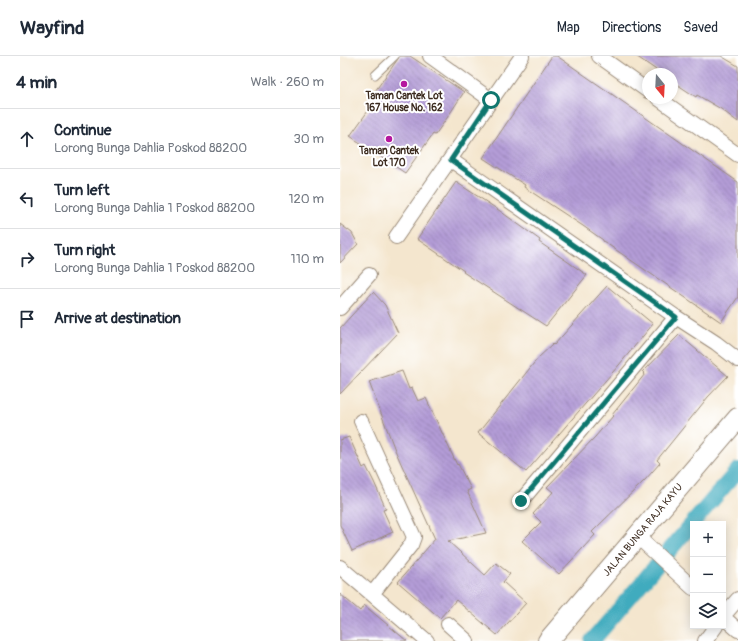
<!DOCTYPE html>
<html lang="en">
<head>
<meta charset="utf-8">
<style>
  body { margin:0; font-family:Pangolin,sans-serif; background:#f6f6f7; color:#1f2937 }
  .controls { position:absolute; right:12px; bottom:12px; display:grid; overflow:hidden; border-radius:0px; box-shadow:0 2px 10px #0003 }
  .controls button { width:36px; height:36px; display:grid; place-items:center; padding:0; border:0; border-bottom:1px solid #e0e1e3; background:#fff; color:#1f2937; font:20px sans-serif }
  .compass { position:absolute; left:302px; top:12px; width:36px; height:36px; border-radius:50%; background:#fff; box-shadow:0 2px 10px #0003; rotate:162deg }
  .stop { position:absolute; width:12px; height:12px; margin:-9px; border:3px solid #0f766e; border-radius:50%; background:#fff }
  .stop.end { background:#0f766e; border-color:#fff; box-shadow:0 1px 4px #0008 }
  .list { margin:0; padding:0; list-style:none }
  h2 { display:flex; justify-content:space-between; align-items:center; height:52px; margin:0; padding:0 16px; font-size:17px }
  h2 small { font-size:13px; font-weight:400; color:#747a83 }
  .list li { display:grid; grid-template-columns:26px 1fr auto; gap:12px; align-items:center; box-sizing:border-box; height:60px; padding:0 16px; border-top:1px solid #e0e1e3 }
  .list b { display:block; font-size:15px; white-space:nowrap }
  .list p { margin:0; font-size:13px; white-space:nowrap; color:#747a83 }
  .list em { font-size:13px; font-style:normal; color:#747a83 }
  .icon { flex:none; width:22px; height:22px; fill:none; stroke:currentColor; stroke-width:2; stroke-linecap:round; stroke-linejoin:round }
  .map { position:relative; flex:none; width:398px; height:585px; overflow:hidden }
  header { display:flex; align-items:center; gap:24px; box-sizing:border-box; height:56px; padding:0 20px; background:#fff; border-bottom:1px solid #e0e1e3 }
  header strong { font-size:19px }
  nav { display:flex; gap:22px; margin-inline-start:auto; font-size:14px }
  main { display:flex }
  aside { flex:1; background:#fff }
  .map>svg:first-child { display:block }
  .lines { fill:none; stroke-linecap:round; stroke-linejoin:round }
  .canal { stroke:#3fabbe; stroke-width:16 }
  .building { fill:url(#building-back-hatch) }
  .lane-casing { stroke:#988876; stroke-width:9 }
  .street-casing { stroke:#988876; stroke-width:16 }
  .secondary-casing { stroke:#988876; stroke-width:22 }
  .lane { stroke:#fff; stroke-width:7 }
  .street { stroke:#fff; stroke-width:14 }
  .secondary { stroke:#fff; stroke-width:20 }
  .route { stroke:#0f766e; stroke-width:5 }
  .poi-dot { fill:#b5179e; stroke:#fff; stroke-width:1.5 }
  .labels { text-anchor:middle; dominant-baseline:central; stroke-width:4; stroke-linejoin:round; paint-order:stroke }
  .poi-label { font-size:10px; font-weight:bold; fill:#3b2a1e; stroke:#fff }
  .street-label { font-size:10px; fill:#3b2a1e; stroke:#fff }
</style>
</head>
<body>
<header>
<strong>Wayfind</strong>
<nav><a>Map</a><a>Directions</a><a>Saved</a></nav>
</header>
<main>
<aside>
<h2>4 min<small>Walk · 260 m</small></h2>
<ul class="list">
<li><svg class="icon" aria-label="ahead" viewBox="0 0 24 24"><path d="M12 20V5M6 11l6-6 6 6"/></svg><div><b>Continue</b><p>Lorong Bunga Dahlia Poskod 88200</p></div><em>30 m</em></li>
<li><svg class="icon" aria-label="left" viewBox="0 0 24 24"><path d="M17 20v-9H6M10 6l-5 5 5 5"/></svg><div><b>Turn left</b><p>Lorong Bunga Dahlia 1 Poskod 88200</p></div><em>120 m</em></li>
<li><svg class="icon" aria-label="right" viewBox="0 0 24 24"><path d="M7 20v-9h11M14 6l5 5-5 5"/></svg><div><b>Turn right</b><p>Lorong Bunga Dahlia 1 Poskod 88200</p></div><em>110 m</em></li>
<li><svg class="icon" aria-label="arrive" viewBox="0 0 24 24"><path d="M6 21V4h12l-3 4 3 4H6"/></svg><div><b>Arrive at destination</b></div></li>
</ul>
</aside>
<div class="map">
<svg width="398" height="585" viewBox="0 0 398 585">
  <defs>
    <pattern id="building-back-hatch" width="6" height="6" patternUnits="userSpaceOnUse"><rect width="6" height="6" fill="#b39cd7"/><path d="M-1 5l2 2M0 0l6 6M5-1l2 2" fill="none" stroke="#937fae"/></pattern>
  </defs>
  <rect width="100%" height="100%" fill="#fff"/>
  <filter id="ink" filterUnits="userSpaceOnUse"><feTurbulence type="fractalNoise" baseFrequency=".025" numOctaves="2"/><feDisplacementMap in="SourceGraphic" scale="8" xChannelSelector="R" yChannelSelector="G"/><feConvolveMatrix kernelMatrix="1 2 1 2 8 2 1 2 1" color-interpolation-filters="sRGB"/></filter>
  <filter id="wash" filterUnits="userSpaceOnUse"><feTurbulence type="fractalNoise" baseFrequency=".012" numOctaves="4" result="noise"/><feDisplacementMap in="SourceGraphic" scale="16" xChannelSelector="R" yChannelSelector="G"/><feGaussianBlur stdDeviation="0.9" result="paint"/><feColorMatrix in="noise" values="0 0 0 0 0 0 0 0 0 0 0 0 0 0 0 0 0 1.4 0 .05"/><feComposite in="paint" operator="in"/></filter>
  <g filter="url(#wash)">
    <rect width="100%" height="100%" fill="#f4e6ce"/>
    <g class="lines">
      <path class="canal" d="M252,585l146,-171"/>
    </g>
    <g id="blocks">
      <path class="building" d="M60,0h10l54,36 -17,26 -12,17 -2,-1 -28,39 -55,-37 28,-39 -5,-3z
        M212,0h5l181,126v115l-17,25 -118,-81v-1l-20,-14 -59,-39 1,-2 -42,-27z
        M296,0h85l17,10v56l-17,-13 -24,-14 -1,2 -24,-16v-7h-10z
        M116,126l44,29 40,29 -1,2 48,33 -41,51 -83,-54 1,-1 -47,-32z
        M0,168l12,9 6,11 -18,19z
        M267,230l46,38 -34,41 -93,107 -48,-39 60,-75 15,-14 1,1z
        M33,236l12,13 13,28 -58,61v-66z
        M339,279l49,41 -20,21 -51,63 3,3 -15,17 -53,52 3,3 -36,39 -37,-33 19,-19 -8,-8 20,-22 -6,-5 48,-50 18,-21 -1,-1 33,-41 -2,-2z
        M62,315l7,18 3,-1 6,13 8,-3 31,67 1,-1 13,25 -4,2 19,42 -38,8 37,34 11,-12 14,11 -7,8 23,21 -29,32 -41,-35 -16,18 -42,-36 37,-43 -40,-89 -26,-68z
        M9,381l14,31 3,-2 8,16 12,27 -3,1 10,22 -41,19 -12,-26v-85z
        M0,538l20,17 4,-6 43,36h-67z"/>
    </g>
  </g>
  <g filter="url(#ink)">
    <use href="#blocks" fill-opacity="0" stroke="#988876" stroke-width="1"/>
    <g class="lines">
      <defs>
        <path id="lane" d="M35,19l20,-19"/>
        <path id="street" d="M90,0l61,44
          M259,0l49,35
          M318,42l80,57
          M111,104l225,157 40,26 22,17
          M56,181l126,-181
          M0,252l29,-33
          M21,365l53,116 -3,8 -39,49
          M181,445l155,-184
          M298,481l55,51
          M0,511l87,74
          M383,560l15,-17
          M383,561l15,13
          M108,568l19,17
          M365,585l11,-15"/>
        <path id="secondary" d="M208,585l190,-223"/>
      </defs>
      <use href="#lane" class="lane-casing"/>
      <use href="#street" class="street-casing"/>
      <use href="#secondary" class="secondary-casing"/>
      <use href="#lane" class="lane"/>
      <use href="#street" class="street"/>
      <use href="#secondary" class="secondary"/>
    </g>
  </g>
  <g class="lines" filter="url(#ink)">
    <path class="route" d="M151,44l-40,60 225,157 -155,184"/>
  </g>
  <g class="poi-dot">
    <circle cx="64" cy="28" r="4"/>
    <circle cx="49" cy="83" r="4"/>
  </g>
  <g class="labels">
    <g class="poi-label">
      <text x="64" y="40">Taman Cantek Lot<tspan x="64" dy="12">167 House No. 162</tspan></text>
      <text x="49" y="95">Taman Cantek<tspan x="49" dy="12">Lot 170</tspan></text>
    </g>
    <g class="street-label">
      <text transform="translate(303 474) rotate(-50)">JALAN BUNGA RAJA KAYU</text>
    </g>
  </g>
</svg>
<div class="controls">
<button>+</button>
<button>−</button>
<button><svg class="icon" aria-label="layers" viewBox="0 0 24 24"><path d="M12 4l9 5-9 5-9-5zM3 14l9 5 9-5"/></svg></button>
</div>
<svg class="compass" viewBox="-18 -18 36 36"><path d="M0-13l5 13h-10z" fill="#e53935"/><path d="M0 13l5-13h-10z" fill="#747a83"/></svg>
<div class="stop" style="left:151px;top:44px"></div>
<div class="stop end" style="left:181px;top:445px"></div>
</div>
</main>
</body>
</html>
